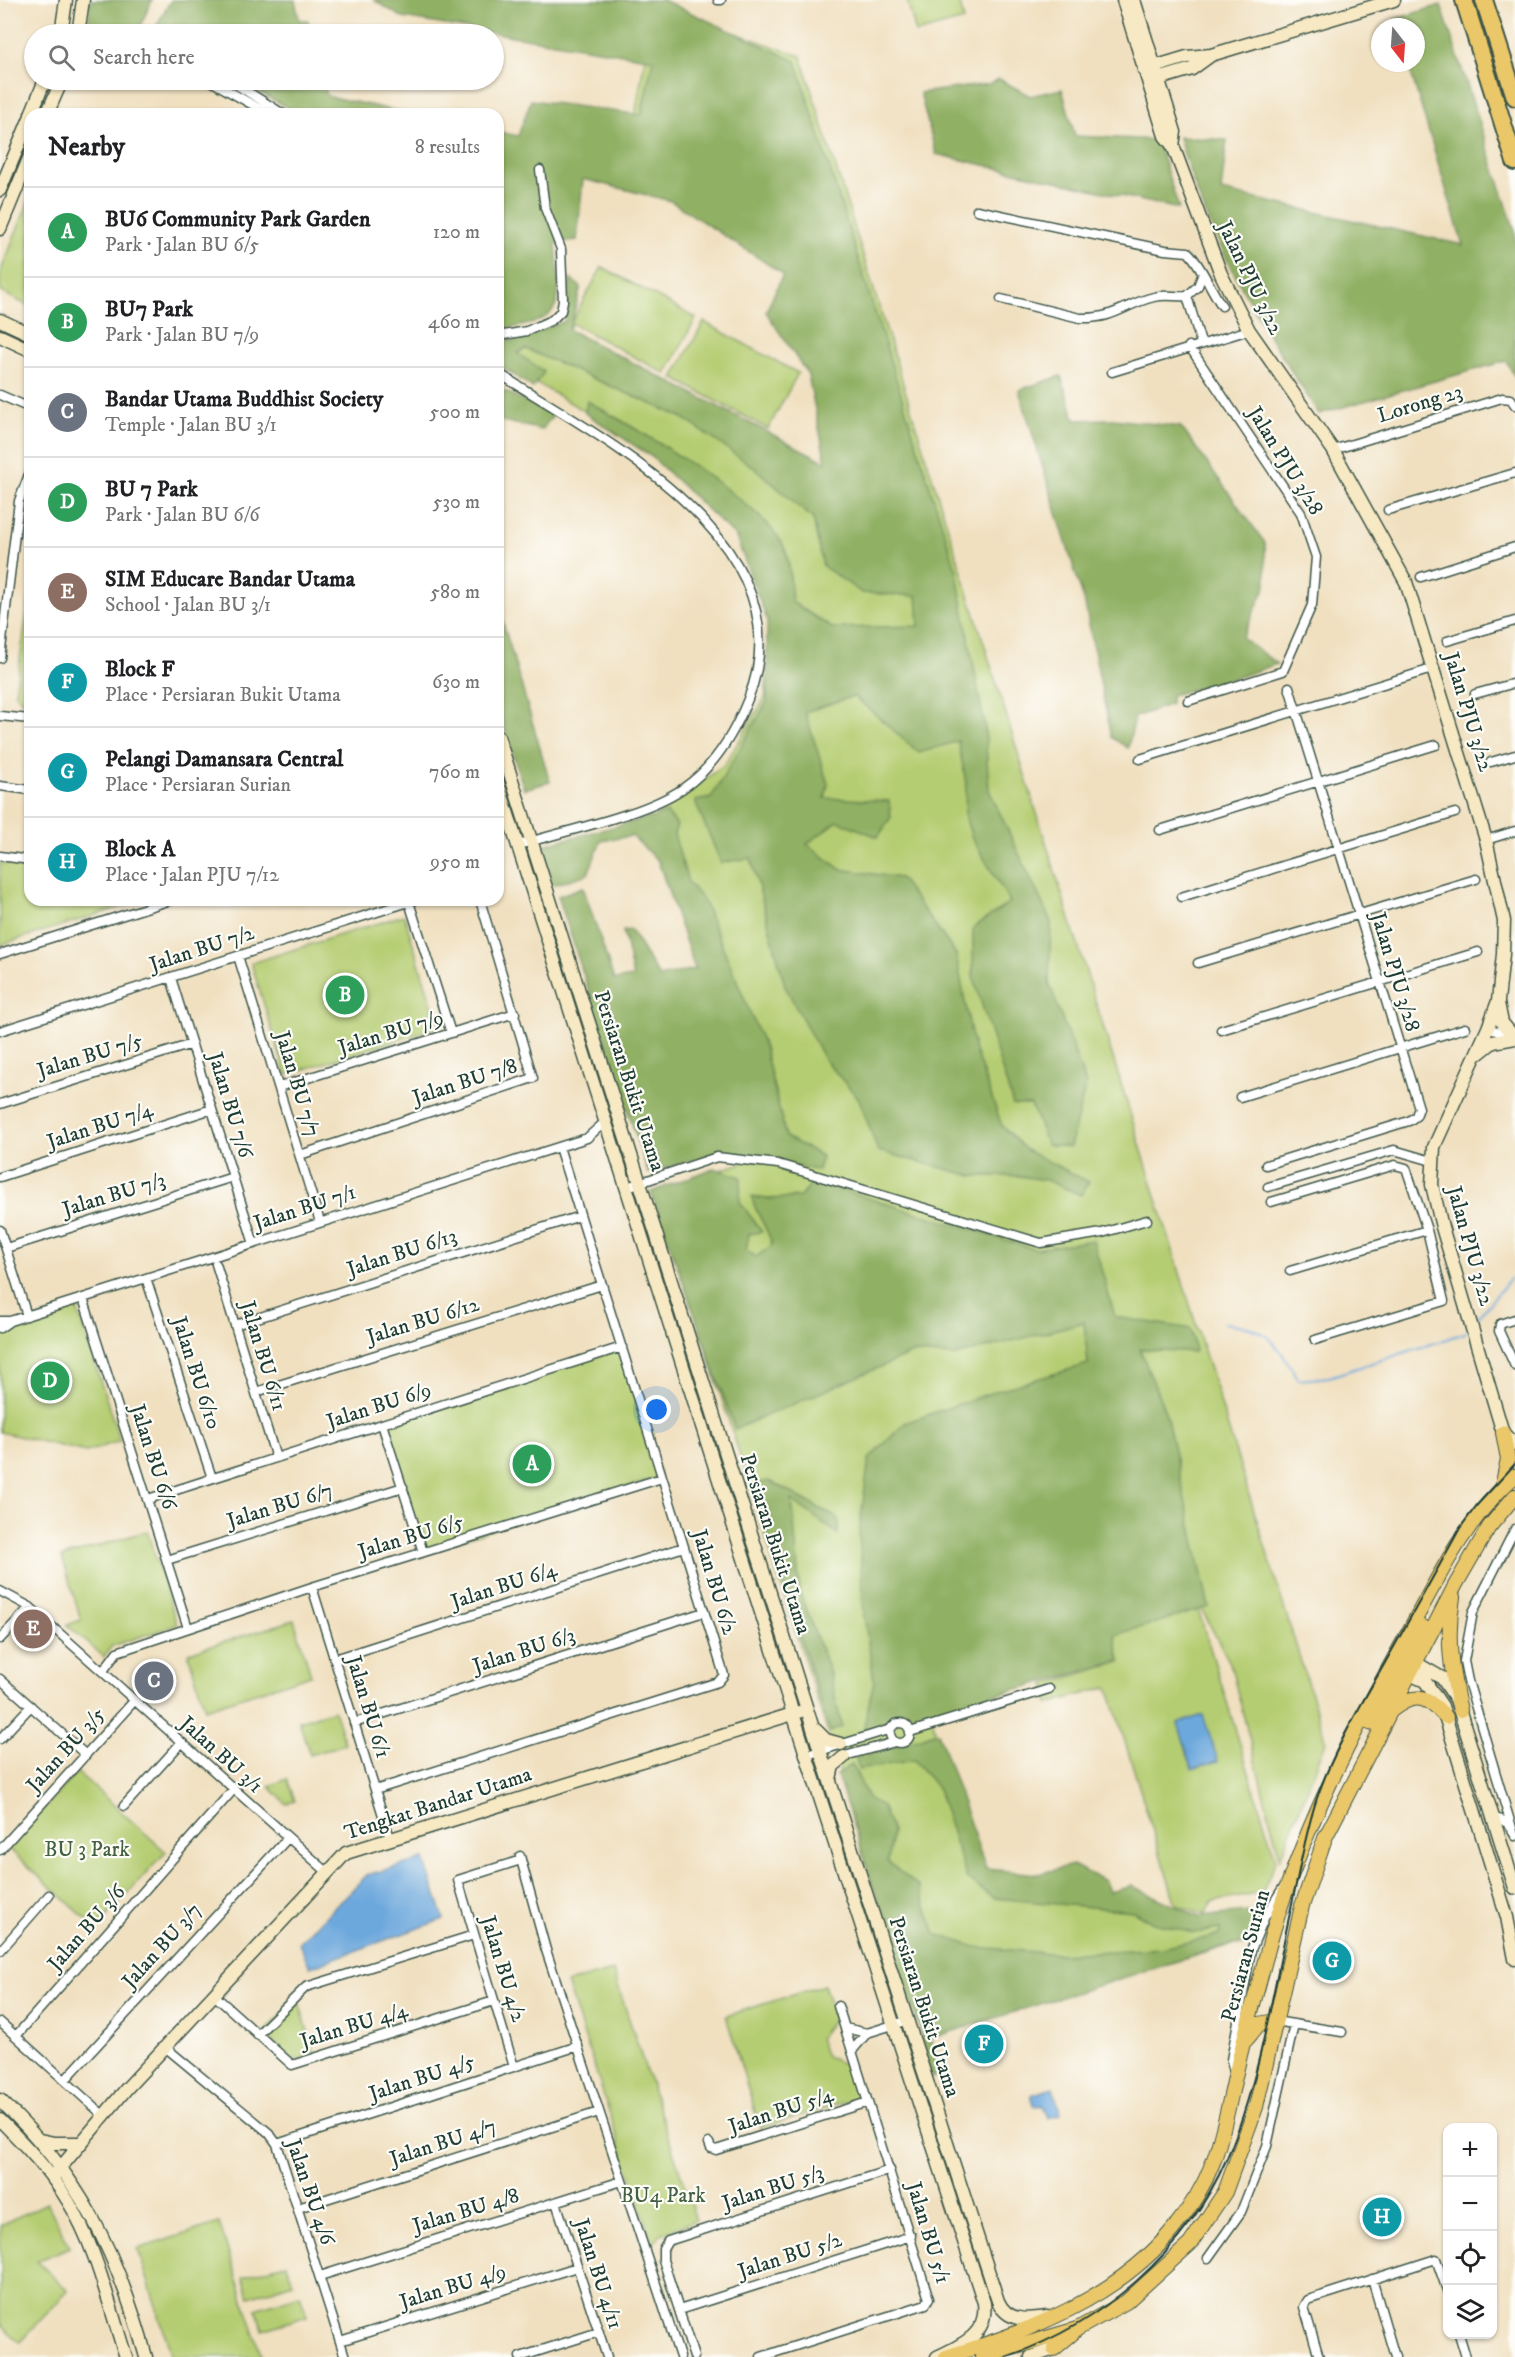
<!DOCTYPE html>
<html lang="en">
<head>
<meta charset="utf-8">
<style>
  body { margin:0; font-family:"IM FELL DW Pica",serif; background:#f2f2f2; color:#202124 }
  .controls { position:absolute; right:18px; bottom:18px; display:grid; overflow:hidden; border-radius:12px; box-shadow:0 2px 4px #0004 }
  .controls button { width:54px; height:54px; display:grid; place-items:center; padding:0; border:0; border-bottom:2px solid #e0e0e0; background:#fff; color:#202124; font:30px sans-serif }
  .compass { position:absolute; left:1371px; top:18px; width:54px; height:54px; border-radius:50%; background:#fff; box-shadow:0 2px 4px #0004; rotate:163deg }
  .you { position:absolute; left:657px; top:1410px; width:21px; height:21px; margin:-15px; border:4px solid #fff; border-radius:50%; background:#1a73e8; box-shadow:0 0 0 9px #1a73e833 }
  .badge { display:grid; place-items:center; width:39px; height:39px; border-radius:50%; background:#b45309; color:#fff; font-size:20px; font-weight:700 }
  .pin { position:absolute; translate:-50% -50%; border:3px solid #fff; box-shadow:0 2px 6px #0006 }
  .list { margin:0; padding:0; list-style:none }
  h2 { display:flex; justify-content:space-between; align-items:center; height:78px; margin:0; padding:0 24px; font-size:26px }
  h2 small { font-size:20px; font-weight:400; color:#757577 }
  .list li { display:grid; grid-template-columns:39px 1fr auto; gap:18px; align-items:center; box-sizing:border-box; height:90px; padding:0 24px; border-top:2px solid #e0e0e0 }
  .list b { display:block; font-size:22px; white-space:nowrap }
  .list p { margin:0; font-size:20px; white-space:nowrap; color:#757577 }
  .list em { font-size:20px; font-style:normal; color:#757577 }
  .icon { flex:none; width:33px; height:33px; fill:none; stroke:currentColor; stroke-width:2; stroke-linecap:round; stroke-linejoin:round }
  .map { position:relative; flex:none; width:1515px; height:2357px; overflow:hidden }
  .search { position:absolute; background:#fff; box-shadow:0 2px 4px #0004; left:24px; top:24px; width:480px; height:66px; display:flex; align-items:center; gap:15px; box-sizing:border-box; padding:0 21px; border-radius:33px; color:#757577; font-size:22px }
  .panel { position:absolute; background:#fff; box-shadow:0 2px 4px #0004; left:24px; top:108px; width:480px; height:798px; border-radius:18px }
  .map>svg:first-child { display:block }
  .green { fill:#b5cd72; stroke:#6a8553; stroke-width:1.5 }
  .forest { fill:#90b064; stroke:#58764c; stroke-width:1.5 }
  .water { fill:#6da8dd; stroke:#467288; stroke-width:1.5 }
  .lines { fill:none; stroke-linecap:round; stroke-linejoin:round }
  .stream { stroke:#6da8dd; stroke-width:2 }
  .street-casing { stroke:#3e5549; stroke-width:11 }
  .secondary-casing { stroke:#3e5549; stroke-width:15 }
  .primary-casing { stroke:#3e5549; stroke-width:16 }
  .highway-casing { stroke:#3e5549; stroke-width:20 }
  .street { stroke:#fff; stroke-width:8 }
  .secondary { stroke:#f7e9c3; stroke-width:12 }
  .primary { stroke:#eac769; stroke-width:14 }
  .highway { stroke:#eac769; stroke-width:16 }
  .rail { stroke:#1f3d34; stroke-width:2 }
  .labels { text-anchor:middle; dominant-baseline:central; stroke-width:4.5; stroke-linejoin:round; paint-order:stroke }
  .street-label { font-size:21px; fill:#1f3d34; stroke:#fdfcf7 }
  .park-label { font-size:21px; fill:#446144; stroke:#fdfcf7 }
</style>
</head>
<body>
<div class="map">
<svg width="1515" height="2357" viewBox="0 0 1515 2357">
  <rect width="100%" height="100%" fill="#fdfcf7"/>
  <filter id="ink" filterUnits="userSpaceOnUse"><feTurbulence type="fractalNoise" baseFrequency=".0167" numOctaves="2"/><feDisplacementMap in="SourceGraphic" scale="12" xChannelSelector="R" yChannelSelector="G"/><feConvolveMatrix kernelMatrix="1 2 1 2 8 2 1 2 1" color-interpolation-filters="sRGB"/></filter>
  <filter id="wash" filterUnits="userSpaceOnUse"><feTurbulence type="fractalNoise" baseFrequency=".008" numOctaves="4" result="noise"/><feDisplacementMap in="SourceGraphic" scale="24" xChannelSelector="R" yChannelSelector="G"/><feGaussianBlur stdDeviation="1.35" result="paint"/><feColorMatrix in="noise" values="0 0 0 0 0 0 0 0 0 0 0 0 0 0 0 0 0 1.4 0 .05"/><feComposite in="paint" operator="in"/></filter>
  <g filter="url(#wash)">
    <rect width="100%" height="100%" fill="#f0e0c0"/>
    <path class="green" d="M907,0h52l5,20 -48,13z
      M654,4l147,52 525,1686 -46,116 -50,-195 -34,-64 -265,115 44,166 228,44 45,-10 -3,27 -321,96 -268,-846 131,-43 -141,-325 79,-59 40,-66 8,-83 -34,-84 -101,-89 -140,-81 48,-38 282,160 23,-28 -51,-181 -165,-158z
      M30,198v109l-30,-16v-18z
      M602,267l94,51 -30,56 -95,-51z
      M704,322l94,51 -30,56 -95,-51z
      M30,593v109h-8l-7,-10z
      M0,863l30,3v34l111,1 -141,44z
      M404,915l35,112 -153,48 -35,-112z
      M76,1306l44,135 -34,11 -86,-20v-102z
      M621,1349l39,128 -236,74 -40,-126z
      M147,1531l30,94 -65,21 -8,11 -37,-32 14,-5 -19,-63z
      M1198,1609l78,251 -14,33 -50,9 -7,13 -29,-10 -68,-218 -60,17 -3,-20 76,-22 -8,-27z
      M294,1620l17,55 -106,34 -17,-56z
      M334,1710l11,34 -35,11 -11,-34z
      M77,1772l89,80 -70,76 -88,-80z
      M287,1779l8,22 -9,3 -17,-18z
      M613,1971l83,249 -38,15 -5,11 -86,-263z
      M824,1985l11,32 -16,21 7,19 24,9 9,25 -1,7 -98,30 -34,-112z
      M298,1999l17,55 -22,8 -29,-29z
      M47,2203l23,44 -33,14 31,30 -48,51 -20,-18v-99z
      M219,2223l43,134h-90l-34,-108z
      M287,2263l6,20 -44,14 -6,-20z
      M300,2295l7,21 -44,14 -7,-21z"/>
    <path class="forest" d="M90,0h62l-15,34h-40l-9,-6z
      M171,0h124l4,20h9l3,14h-159z
      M374,0h289l133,61 160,508 29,159 4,62 62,132 -2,61 37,101 -16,63 -23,-2 -16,-40h-18l-40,-129v-48l37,-26 -38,-64 -7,-22 1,-33 -8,-42 -39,12 -65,-57 -49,16 23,72 -3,14 64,3 2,16 -13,20 -40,-16 -31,23 33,25 60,9 56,76 18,94 28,78 24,24 63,32 -8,13 -35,-15 -28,-4h-46l-94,-25 -19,-52 -35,-40 -39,-73 -34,-128 -30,5 -26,-62 16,-3 56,-96v-82l-31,-83 -84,-80 -67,-44 2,-12c47,26 175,100 197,146 7,15 6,39 8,55l40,26 87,-2 -2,-30 -55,-3 -39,-27 -10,-47 -57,-50 -73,-51 -157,-69 -9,4 27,19 -11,16 -35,-24v-23h17l50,-20 5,-42 11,8 -12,43 257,132 -18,-87 -42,-63 17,-38 -112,-73 -88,-22 -6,61 -21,3c4,59 13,80 -58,86v-197l20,4 13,-36 110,15 12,-56 -250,-41z
      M1441,5l74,226v146l-9,-16 -187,53c-57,-87 -112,-176 -140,-277l48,3 -6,51 242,54 -55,-182h8v-36h-19l-2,-8z
      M999,79l31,17 32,-7 13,47 82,4 22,69 -243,-55 -16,-61 69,-9z
      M237,80h86l4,16 84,18h-112z
      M1061,376l14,44 38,-1 68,8 84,116 1,43 -24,52 35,26 -51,17 -55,14v9l-36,13 -7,31 -17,-11 -26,-133 -66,-214z
      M498,388l55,27 -11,15 -44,-10z
      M498,606l52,176 -26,7 -26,-81z
      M667,813l10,12 -3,9 14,48 16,20 60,144 22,91 36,19 -4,14 -103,-16 -67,19 -90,-277 25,-9 31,93 19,-3 -10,-46 8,-1 28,47 36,-8 -37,-108 -26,-25 -31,5 -13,33 -35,11 -8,-20 1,-21z
      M714,1168l27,9 -1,25 22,30 -13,2 -3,16 10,7 16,-12c-4,-18 -17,-31 -20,-48l16,2 32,-2 13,-16 222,68 58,-9 22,77 76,12 4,23 -55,-3 26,65 43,193 -94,28 5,26 -257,70 11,-50 -10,-65 -5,-85 10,-72 36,-36 94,-33 89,-26 -4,-42 -129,34 -42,-3 -178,76 -84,-237z
      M770,1481l69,38 -1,15 -46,-34 8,93 29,78 13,56 -12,5 -78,-248z
      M938,1732l48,137 52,5 35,-9 32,16 4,11 23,-6 67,31 48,-5 10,8 -9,26 -17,-2 -300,94 8,37 -8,3 -10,-44 -84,-259 15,-11 16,34 14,8 10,25 -4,31 31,25 17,47 39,13 85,7 102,-6 57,-13 1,-6 -26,4 -41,-10 -20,-12 -139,-13 -27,-19 -29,-90 -24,-29 -55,10 -3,-11z"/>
    <path class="water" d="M1203,1715l15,46 -26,8 -14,-46z
      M424,1859l20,60 -134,48 -11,-24 68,-68z
      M1053,2088l8,26 -13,4 -5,-13 -8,2 -4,-12z"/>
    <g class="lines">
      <path class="stream" d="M1475,1321l34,-41 6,-4
        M1223,1323c48,4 52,20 76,57l30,-3 136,-44 2,-3"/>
    </g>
  </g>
  <g filter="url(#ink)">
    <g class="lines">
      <defs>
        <path id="street" d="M718,0h3
          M209,80l60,34
          M229,80l54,34
          M977,210l188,40 23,2c14,14 22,37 34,54
          M1187,296l14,47
          M1001,299l79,19c36,1 44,-14 74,-21 11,-3 22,0 33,-1l11,-10 4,-10
          M498,336l29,-5 25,-11 9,-9 2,-10 -2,-52 -16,-41 -5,-38
          M1112,372l137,-42
          M498,373c104,66 313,170 250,326 -14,35 -34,69 -66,90 -40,27 -116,41 -163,56
          M0,395l30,13
          M1333,450l169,-52 9,1 4,6
          M1388,510l127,-37
          M1421,577l94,-30
          M1447,641l68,-20
          M0,658l19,-157 11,-29
          M1475,694l40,-11
          M1188,701l95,-30 29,-66 4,-48 -15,-44 -112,-167
          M0,716l30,3
          M1140,759l295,-91
          M1491,762l24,-7
          M0,786l30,4
          M1160,830l276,-85
          M1486,840l29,-9
          M0,856l30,4
          M1181,897l274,-84
          M409,902l42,131
          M0,954l171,-54
          M238,956l82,266
          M1198,963l278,-84
          M171,978l83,266
          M1488,1028l24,9
          M1221,1030l257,-78
          M0,1031l415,-131
          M279,1087l236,-74
          M1240,1097l225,-69
          M0,1104l192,-60
          M300,1155l233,-77 -53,-178
          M1266,1165l143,-44 7,-5 3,-8 -130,-421
          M0,1177l212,-68
          M627,1187l90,-30 61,7 263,79 61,-10 45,-13
          M1268,1187l126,-37 38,11
          M1271,1202l124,-37 11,3 21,62 17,71 -129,39
          M0,1230l27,86
          M6,1248l227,-71
          M216,1264l60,194
          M1290,1271l137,-41
          M146,1278l66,200
          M83,1298l105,330
          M1515,1319l-15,5 -1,7 16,35
          M0,1321h10l73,-23 504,-160 19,-17
          M235,1325l345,-109
          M0,1328l10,-7
          M256,1392l346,-107
          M382,1424l41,128
          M148,1499l474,-152
          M167,1560l236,-73
          M312,1587l78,251
          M0,1591l30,16 296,264
          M0,1639l30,-32
          M335,1659l349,-112
          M103,1671l14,-19 195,-65 350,-109
          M0,1679l86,76
          M890 1733a10 10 0 1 1 20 0a10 10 0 1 1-20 0Z
          M354,1723l350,-111
          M910,1732l139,-43
          M0,1739l31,-33
          M807,1755l84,-26
          M841,1757l54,-15
          M375,1790l343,-108 6,-7 -165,-528
          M124,1806l57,-63
          M1493,1818c12,1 18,7 22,18
          M1512,1828l-44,-147 -4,-20 9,-49 42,-83
          M0,1850l134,-149
          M520,1856l26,94 134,407
          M0,1951l49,-56
          M213,1994l79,71 202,-64
          M1275,2021l67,11
          M0,2022l103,93
          M845,2028l22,5 42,-13
          M257,2035l49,-48 168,-52
          M16,2036l217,-246
          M165,2047l104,86 8,11 68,213
          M852,2051l15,-18
          M514,2067l-56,-187 63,-20
          M1234,2072l-3,-12 20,-110 14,-34 18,-28
          M65,2080l222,-241
          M709,2143l2,5 5,2 152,-48
          M277,2144l301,-98
          M556,2202l51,155
          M298,2208l301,-96
          M1208,2258l33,-46 26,-66 27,-122
          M320,2276l302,-95
          M1372,2279l23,78
          M679,2310l232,-74
          M1459,2334l7,23
          M340,2341l237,-74
          M520,2357l79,-25
          M694,2357l-31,-97v-11l5,-8 222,-71
          M761,2357l165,-53 3,-5 -91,-293
          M1319,2357l-15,-50 4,-7 128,-41 12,34"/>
        <path id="secondary" d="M1123,0l42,136 8,10 48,128 28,56 84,120 73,132 80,258 18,81 -1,33 -5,47 -10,27 -54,119 -2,38 10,42 61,206 12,12
          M1134,0l41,132 -2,14
          M61,34l5,-34
          M78,34l5,-34
          M1144,70l43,-13 24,-2 183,-55
          M1152,81l40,-12 18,-13
          M31,114l14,-34
          M47,114l15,-34
          M0,190l30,-72
          M0,229l30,-73
          M0,320l30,14
          M0,336l30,14
          M498,736l326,1027 174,538c9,21 29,19 49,16
          M498,783l312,984 174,536c4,32 -22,42 -47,54
          M1498,1003l4,20 13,15
          M1478,1054l15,-12 22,-4
          M1407,1658l35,20 14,21 59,189
          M1403,1671l22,10 17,25 65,211 8,42
          M815,1729l11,11 15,4
          M830,1779l3,-13 11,-9
          M0,2100c80,75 117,152 146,257
          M0,2120c25,25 50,51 68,81 29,47 41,105 58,156
          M40,2140l14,3h27
          M52,2178l75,-90 219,-235 453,-141
          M1031,2357l23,-8"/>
        <path id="primary" d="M1502,1487l6,-28 -5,-26
          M1453,1597c-7,39 -2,75 7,113
          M1392,1710c24,-19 35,-13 54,7
          M1370,1723l53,-96
          M1246,2040l13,-16 16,-3
          M1054,2349l19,-16
          M946,2357c82,-25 173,-60 228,-129 42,-51 47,-89 61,-151 9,-42 21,-83 32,-124 29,-112 84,-217 140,-318 30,-56 59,-117 108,-159
          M982,2357l95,-28 49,-27 64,-58 35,-52 31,-85 46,-201 23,-68 131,-254 33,-57 26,-31"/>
        <path id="highway" d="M1464,0l51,162
          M1484,0l31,97"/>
      </defs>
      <use href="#street" class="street-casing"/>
      <use href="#secondary" class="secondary-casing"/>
      <use href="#primary" class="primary-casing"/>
      <use href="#highway" class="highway-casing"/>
      <use href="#street" class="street"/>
      <use href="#secondary" class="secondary"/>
      <use href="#primary" class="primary"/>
      <use href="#highway" class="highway"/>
      <path class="rail" d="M1006,2357c96,-33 180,-105 221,-199 34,-79 47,-175 66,-259 7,-33 13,-68 24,-101 15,-44 38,-83 61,-123 28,-49 55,-98 82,-147l17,-23 38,-41"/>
    </g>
  </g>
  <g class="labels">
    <g class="street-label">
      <text transform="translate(1250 278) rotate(64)">Jalan PJU 3/22</text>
      <text transform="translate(1420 404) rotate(-17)">Lorong 23</text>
      <text transform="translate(1285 461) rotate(58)">Jalan PJU 3/28</text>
      <text transform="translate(1468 712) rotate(73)">Jalan PJU 3/22</text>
      <text transform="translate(202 949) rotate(-18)">Jalan BU 7/2</text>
      <text transform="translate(1395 972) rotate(73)">Jalan PJU 3/28</text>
      <text transform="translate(391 1033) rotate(-17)">Jalan BU 7/9</text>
      <text transform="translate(90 1056) rotate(-17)">Jalan BU 7/5</text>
      <text transform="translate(629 1081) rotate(72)">Persiaran Bukit Utama</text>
      <text transform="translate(465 1082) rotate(-18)">Jalan BU 7/8</text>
      <text transform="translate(297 1084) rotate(73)">Jalan BU 7/7</text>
      <text transform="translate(230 1105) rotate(73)">Jalan BU 7/6</text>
      <text transform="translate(100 1126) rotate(-18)">Jalan BU 7/4</text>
      <text transform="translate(114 1195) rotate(-17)">Jalan BU 7/3</text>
      <text transform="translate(305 1208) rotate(-18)">Jalan BU 7/1</text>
      <text transform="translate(1470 1246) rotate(74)">Jalan PJU 3/22</text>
      <text transform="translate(402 1253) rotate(-18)">Jalan BU 6/13</text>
      <text transform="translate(423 1321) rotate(-17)">Jalan BU 6/12</text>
      <text transform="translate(263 1356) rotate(73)">Jalan BU 6/11</text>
      <text transform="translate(196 1373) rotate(72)">Jalan BU 6/10</text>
      <text transform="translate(379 1406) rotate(-18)">Jalan BU 6/9</text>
      <text transform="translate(153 1457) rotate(72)">Jalan BU 6/6</text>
      <text transform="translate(280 1506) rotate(-17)">Jalan BU 6/7</text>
      <text transform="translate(411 1537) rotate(-17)">Jalan BU 6/5</text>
      <text transform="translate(775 1544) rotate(72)">Persiaran Bukit Utama</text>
      <text transform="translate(714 1582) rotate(73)">Jalan BU 6/2</text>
      <text transform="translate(504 1586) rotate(-18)">Jalan BU 6/4</text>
      <text transform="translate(524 1651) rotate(-18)">Jalan BU 6/3</text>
      <text transform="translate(368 1707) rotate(73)">Jalan BU 6/1</text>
      <text transform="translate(66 1750) rotate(-48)">Jalan BU 3/5</text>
      <text transform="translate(221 1755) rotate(42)">Jalan BU 3/1</text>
      <text transform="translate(438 1804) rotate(-18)">Tengkat Bandar Utama</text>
      <text transform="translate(87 1928) rotate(-49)">Jalan BU 3/6</text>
      <text transform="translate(162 1946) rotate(-48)">Jalan BU 3/7</text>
      <text transform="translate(1246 1956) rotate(-75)">Persiaran Surian</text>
      <text transform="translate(503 1969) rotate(73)">Jalan BU 4/2</text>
      <text transform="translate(924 2007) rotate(72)">Persiaran Bukit Utama</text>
      <text transform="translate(354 2026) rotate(-17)">Jalan BU 4/4</text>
      <text transform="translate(422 2078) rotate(-18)">Jalan BU 4/5</text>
      <text transform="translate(781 2111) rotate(-18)">Jalan BU 5/4</text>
      <text transform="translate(443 2143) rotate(-18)">Jalan BU 4/7</text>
      <text transform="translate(773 2188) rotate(-18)">Jalan BU 5/3</text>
      <text transform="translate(310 2192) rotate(71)">Jalan BU 4/6</text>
      <text transform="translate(466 2211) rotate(-17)">Jalan BU 4/8</text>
      <text transform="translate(928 2233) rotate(73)">Jalan BU 5/1</text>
      <text transform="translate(790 2256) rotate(-18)">Jalan BU 5/2</text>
      <text transform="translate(598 2274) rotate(72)">Jalan BU 4/11</text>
      <text transform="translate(453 2287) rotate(-17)">Jalan BU 4/9</text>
    </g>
    <g class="park-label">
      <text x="87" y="1850">BU 3 Park</text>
      <text x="663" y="2196">BU4 Park</text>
    </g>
  </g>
</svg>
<div class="controls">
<button>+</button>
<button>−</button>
<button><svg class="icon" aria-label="locate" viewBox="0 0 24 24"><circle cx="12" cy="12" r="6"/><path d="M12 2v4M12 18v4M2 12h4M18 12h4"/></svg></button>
<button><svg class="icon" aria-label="layers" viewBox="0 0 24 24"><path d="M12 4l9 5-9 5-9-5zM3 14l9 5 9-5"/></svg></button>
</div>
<svg class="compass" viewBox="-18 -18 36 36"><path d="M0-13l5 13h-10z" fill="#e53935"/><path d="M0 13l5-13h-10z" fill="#757577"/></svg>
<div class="you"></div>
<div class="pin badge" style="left:532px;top:1464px;background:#2e9e5b">A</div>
<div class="pin badge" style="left:345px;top:995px;background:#2e9e5b">B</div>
<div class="pin badge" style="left:154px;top:1681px;background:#6b7280">C</div>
<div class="pin badge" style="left:50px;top:1381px;background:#2e9e5b">D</div>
<div class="pin badge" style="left:33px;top:1629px;background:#8d6e63">E</div>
<div class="pin badge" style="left:984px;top:2044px;background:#0f9aa8">F</div>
<div class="pin badge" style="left:1332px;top:1961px;background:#0f9aa8">G</div>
<div class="pin badge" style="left:1382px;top:2217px;background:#0f9aa8">H</div>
<div class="search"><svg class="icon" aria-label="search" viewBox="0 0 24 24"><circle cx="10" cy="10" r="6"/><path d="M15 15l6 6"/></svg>Search here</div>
<section class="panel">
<h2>Nearby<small>8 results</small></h2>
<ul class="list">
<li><span class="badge" style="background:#2e9e5b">A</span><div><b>BU6 Community Park Garden</b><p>Park · Jalan BU 6/5</p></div><em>120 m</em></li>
<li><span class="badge" style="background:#2e9e5b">B</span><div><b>BU7 Park</b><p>Park · Jalan BU 7/9</p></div><em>460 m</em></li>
<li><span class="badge" style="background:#6b7280">C</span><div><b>Bandar Utama Buddhist Society</b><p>Temple · Jalan BU 3/1</p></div><em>500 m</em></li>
<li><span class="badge" style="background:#2e9e5b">D</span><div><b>BU 7 Park</b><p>Park · Jalan BU 6/6</p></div><em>530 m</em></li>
<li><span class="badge" style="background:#8d6e63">E</span><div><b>SIM Educare Bandar Utama</b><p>School · Jalan BU 3/1</p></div><em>580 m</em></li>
<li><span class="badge" style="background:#0f9aa8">F</span><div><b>Block F</b><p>Place · Persiaran Bukit Utama</p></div><em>630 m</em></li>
<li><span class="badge" style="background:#0f9aa8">G</span><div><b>Pelangi Damansara Central</b><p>Place · Persiaran Surian</p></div><em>760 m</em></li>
<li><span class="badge" style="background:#0f9aa8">H</span><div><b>Block A</b><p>Place · Jalan PJU 7/12</p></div><em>950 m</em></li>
</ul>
</section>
</div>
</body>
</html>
